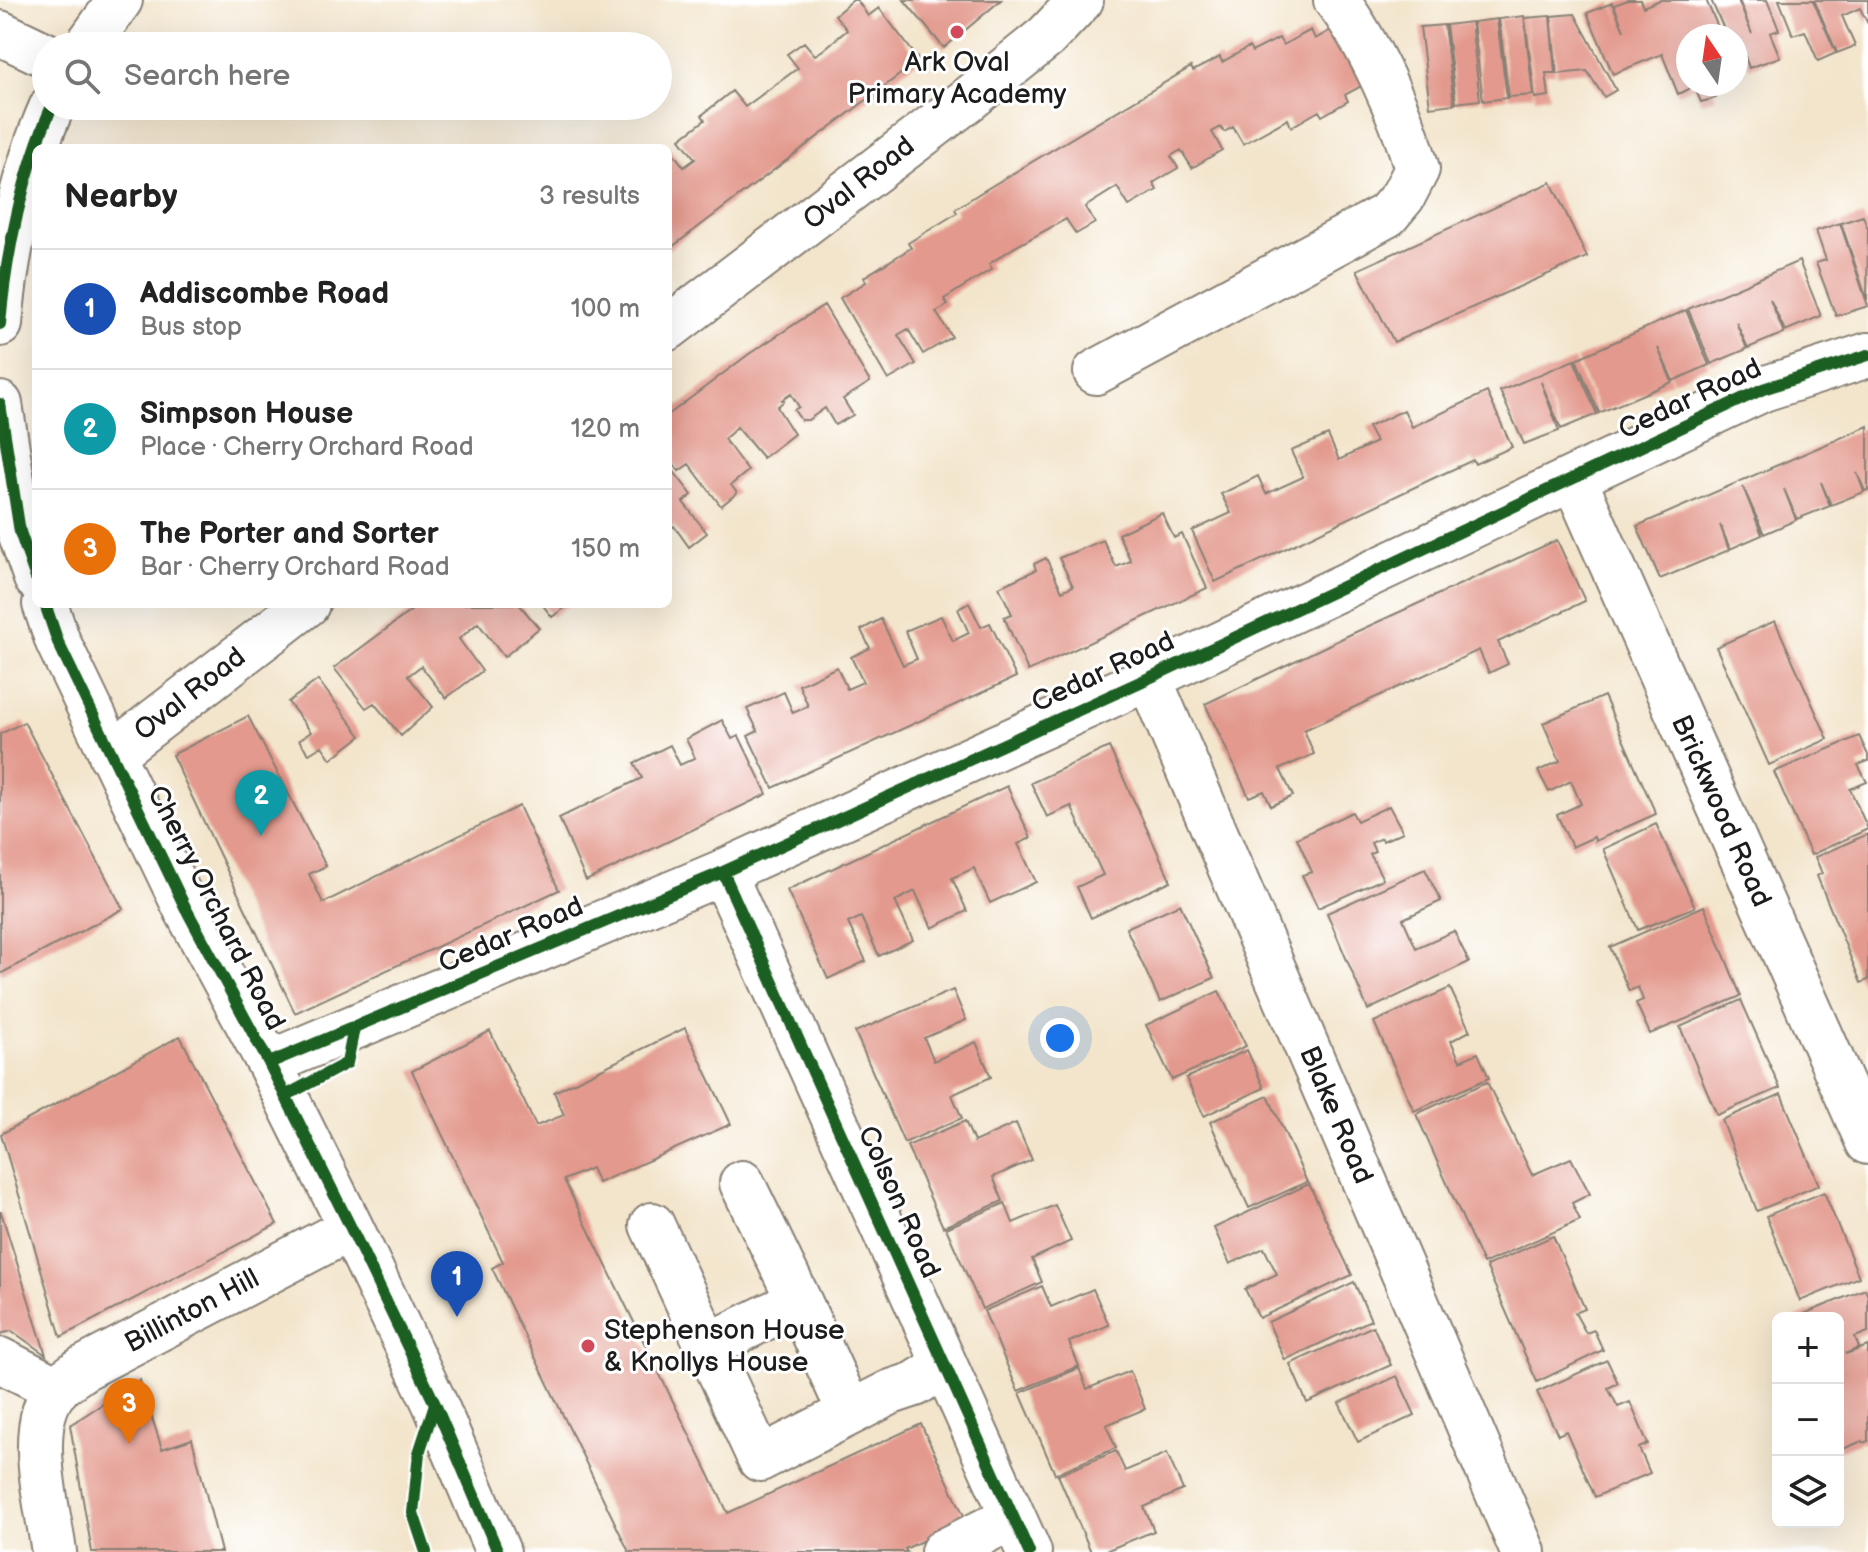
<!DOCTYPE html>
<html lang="en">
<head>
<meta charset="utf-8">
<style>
  body { margin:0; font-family:"Balsamiq Sans",sans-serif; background:#f6f6f6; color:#222 }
  .controls { position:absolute; right:24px; bottom:24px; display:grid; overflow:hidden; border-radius:12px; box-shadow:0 8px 32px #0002 }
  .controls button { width:72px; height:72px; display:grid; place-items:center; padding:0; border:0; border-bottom:2px solid #e0e0e0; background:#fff; color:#222; font:40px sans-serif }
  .compass { position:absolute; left:1676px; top:24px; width:72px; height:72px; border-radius:50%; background:#fff; box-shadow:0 8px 32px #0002; rotate:347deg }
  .you { position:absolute; left:1060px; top:1038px; width:28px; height:28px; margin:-20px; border:6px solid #fff; border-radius:50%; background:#1a73e8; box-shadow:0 0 0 12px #1a73e833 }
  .badge { display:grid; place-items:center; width:52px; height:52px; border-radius:50%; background:#d1495b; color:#fff; font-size:26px; font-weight:700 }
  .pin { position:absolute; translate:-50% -66px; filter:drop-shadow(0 2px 4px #0008) }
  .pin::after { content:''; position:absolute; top:42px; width:28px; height:24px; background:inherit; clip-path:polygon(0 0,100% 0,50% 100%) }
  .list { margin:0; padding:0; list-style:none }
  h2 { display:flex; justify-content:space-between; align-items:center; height:104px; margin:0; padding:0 32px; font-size:34px }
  h2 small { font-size:26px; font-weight:400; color:#767676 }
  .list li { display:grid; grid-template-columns:52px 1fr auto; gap:24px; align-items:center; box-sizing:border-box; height:120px; padding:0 32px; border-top:2px solid #e0e0e0 }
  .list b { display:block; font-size:30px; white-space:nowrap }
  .list p { margin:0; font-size:26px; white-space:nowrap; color:#767676 }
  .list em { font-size:26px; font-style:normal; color:#767676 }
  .icon { flex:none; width:44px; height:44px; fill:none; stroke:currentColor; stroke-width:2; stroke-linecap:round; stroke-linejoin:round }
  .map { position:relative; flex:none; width:1868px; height:1552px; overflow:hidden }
  .search { position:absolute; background:#fff; box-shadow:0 8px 32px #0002; left:32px; top:32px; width:640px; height:88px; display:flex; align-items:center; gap:20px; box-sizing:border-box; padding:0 28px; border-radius:44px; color:#767676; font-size:30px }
  .panel { position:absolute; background:#fff; box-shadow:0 8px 32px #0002; left:32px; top:144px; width:640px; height:464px; border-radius:12px }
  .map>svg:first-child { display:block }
  .building { fill:#e3998d }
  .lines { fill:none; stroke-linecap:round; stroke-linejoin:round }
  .minor-casing { stroke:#888074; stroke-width:48 }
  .minor { stroke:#fff; stroke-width:44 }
  .cycleway-casing { stroke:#fff; stroke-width:17 }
  .cycleway { stroke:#1b5e20; stroke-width:12 }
  .poi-dot { fill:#d1495b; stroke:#fff; stroke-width:3 }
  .labels { text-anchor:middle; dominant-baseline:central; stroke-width:6; stroke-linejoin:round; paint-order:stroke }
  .poi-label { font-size:28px; fill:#1c1c1c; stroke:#fff }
  .street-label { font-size:28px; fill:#1c1c1c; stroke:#fff }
</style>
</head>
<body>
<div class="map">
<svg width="1868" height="1552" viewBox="0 0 1868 1552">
  <rect width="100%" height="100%" fill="#fff"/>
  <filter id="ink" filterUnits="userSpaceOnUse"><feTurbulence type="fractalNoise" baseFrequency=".0125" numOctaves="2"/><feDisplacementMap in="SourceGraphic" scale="16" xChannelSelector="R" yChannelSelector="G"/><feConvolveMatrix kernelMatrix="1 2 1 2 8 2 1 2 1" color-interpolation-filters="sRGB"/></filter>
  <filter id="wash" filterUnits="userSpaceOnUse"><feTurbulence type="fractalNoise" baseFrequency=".006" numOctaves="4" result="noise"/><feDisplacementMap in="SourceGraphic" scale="32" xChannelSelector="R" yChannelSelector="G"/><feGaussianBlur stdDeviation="1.8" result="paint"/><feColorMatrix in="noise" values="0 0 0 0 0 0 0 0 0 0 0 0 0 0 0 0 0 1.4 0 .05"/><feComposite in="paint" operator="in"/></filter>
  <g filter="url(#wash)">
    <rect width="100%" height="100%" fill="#f3e5cc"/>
    <g id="blocks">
      <path class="building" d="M853,0h4l11,16 11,-8 40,52 -251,190v-104l16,21 11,-8 -15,-20 25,-19 -3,-5 30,-24 13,16 53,-39 -11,-14 17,-12 11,13 8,-5 24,-20 -12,-15z
        M904,0h97l-57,48z
        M1628,0h12l3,7 17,-7h46l16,36h-34v48h23l5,14 -15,4 -7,-16 -16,8 -16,-40 -49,20 -26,-61 25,-10 12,28 -10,-26z
        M1711,0h27l14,34 -13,-34h28l12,30 -9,3 10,24 -31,11 -9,-25 -4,2v-9h-9z
        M1779,0h34l23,53 -18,8 -13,-30 -12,4z
        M1814,0h54v24l-8,-16 -18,8 13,30 -18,7z
        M1575,14l41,76 -12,7 -17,-26 -30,3 -6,-58z
        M1524,16l9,79 -24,2 -10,-78z
        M1550,16l5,57h-9l3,23 -14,2 -10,-80z
        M1497,19l10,79 -24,3 -10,-79z
        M1471,22l9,78 -24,3 -10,-78z
        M1340,25l32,55 -27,15 3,6 -26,15 -3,-5 -28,16 -3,-8 -45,25 -10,-17 -9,5 -3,-5 -9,5 10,18 -30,18 -11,-18 -10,6 7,12 -25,15 4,7 -28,16 -12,-19 -32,20 10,16 -19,11 -10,-15 -53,29 -24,16 3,5 -48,30 4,6 -12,7 16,25 -29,17 -15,-25 -10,6 18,29 -28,16 -48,-82 26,-16 -2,-5 47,-29 -3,-5 49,-30 -2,-4 25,-16 211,-126 2,4 27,-14 2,5 27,-15 3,5 27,-14 4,7 28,-15 4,9z
        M1444,25l10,79 -24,3 -10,-80z
        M1551,182l36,75 -193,85 -37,-72z
        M1863,216l5,13 -1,71 -26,-77z
        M1840,223l28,83 -32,10 -20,-53 10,-3 -10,-29z
        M1799,261l22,55 -36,15 -15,-32 14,34 -36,15 -12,-26 11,27 -36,15 -23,-55z
        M824,305l46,77 -27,17 10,16 -18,10 -10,-17 -17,12h-7l-7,-10 5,-3 -8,-13 -9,6 2,1 -7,6 17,27 -31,24 -26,-31 -6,6 -7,6 24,32 -17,14 6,8 -16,13 -32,-42 -10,7 -11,-15v-41l81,-61z
        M1686,310l23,55 -36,16 -15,-33 14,34 -73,31 -23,-54z
        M1574,360l23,54 -36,15 -20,-47 18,49 -35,13 -24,-53z
        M1487,392l25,55 -37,17 -2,-4 -37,17 -221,105 -23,-51 39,-18 -10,-19 37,-18 8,18 37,-17 -12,-26 37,-16 11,25 37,-18 -8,-15 36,-17 8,17z
        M1868,426v64l-3,1 -8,-18 7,19 -33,13 -10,-23 9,24 -33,13 -13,-30 12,31 -32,14 -21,-47 19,48 -32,14 -10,-24 9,25 -69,29 -23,-53z
        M668,464l24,31 -9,7 24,31 -18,14 -15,-21 -6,4z
        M1162,513l12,25 8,-4 25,54 -179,83 -24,-54 8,-3 -13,-27 37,-17 -2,-6 12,-6 16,33 11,-5 -14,-28 44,-18 13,27 15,-6 -13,-27z
        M1557,540l28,61 -87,41 10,22 -19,9 -10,-23 -175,80 10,24 -34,15 13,27 -22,10 -7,-15 -15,6 -44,-93 142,-68z
        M969,603l12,24 9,-4 26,54 -243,111 -25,-52 10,-5 -11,-22 37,-17 9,21 9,-4 6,-3 -9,-21 38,-18 10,22 16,-7 -12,-25 19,-9 -9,-18 20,-11 22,46 14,-6 -12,-28 36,-15 12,25 16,-8 -11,-24z
        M420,604h99l20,24 -35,29 -26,-34 -19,16 23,32 -36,27 -25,-32 -13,10 25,31 -32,29 -27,-33 -8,5 -32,-40z
        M542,604h28l-18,13z
        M1775,621l53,118 -59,26 -53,-118z
        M318,680l43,56 -30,23 -9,-13 -13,8 -10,-14 12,-8 -23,-30z
        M1604,696l52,118 -61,27 -1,-4 -22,10 -15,-32 24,-11 -10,-23 -22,11 -11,-21 22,-10 -17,-38z
        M248,716l78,150 -17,8 14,29 196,-97 40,84 -264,123 -123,-258z
        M722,720l10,19 7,-3 28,58 -181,87 -27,-63 83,-40 -8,-15 36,-18 10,20 15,-7 -9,-19z
        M24,722l99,187 -123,65v-240z
        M1859,736l9,19v6l-10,4 9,17 -17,7 18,40 -57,26 -37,-83z
        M1109,747l62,134 -80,37 -14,-31 26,-12 -32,-69 -24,11 -16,-34z
        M1007,786l24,52 -13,6 18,38 -46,21 -16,-35 -22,10 15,33 -35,17 -17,-37 -20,10 18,39 -34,16 -18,-39 -13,6 18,38 -38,18 -41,-89z
        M1389,806l14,26 -20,9 -2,-3 -10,5 4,9 -5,2 13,25 -65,29 -16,-33 10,-3 -15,-34 55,-26 5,9z
        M1656,824l39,83 -57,23 -35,-81z
        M1868,834v146l-7,3 -44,-107 5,-3 -7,-16z
        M1425,869l16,32 -38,18 13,29 38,-17 15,31 -101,48 -41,-97z
        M1180,904l34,74 -54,24 -34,-74z
        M1704,906l37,90 -91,38 -14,-31 7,-3 -5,-13 -9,4 -19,-44z
        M1450,988l20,43 -19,10 9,20 18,-8 11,25 -75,33 -40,-89z
        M953,990l13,30 -42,18 10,23 42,-19 15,35 -39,18 10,23 -58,25 -49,-111z
        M1219,991l27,55 -74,34 -26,-55z
        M1741,1000l39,88 -63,27 -37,-88z
        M685,1028l46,96 -133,59 -7,-15 -27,12 164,333 193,-89 45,96 -61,29 2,3h-278l-137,-284 11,-6 -91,-191 78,-40 46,95 28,-11 -10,-23z
        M180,1036l97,188 -216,113 -60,-203z
        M1247,1050l17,38 -60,28 -18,-38z
        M1487,1082l45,93 39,-17 19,36 -18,9 8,17 -97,44 -67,-150z
        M1781,1094l38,91 -62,26 -35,-91z
        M1268,1096l39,86 -58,26 -39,-86z
        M965,1121l9,21 42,-19 16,37 -39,17 10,24 -60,26 -36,-81z
        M1309,1184l43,91 -93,43 -14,-29 32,-15 -13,-26 -34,16 -16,-36z
        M1824,1192l35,85 -59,24 -34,-85z
        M1005,1203l8,20 42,-18 16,36 -39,18 10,23 -60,27 -36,-81z
        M0,1212h1l45,143 -34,-24 -12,3z
        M1553,1236l32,73 -10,4 11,20 8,-3 9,20 -66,32 -51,-116z
        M1354,1282l17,38 -86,40 -17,-38z
        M1042,1286l9,21 42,-18 16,36 -40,17 10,24 -61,25 -34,-80z
        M1865,1289l3,7v36l-13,5 4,11 -14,6 23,-8v95l-5,2 -1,-2 -24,10v-133h-44z
        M1373,1326l18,39 -84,38 -17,-39z
        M1607,1360l11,23 -10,5 10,19 12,-5 18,42 -9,4 11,25 -55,24 -29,-66 -8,4 -21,-43z
        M1079,1368l8,21 43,-18 15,38 -39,16 10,23 -61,26 -35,-81z
        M1397,1376l18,39 -57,27 -19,-39z
        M140,1380l22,69 30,-10 29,113h-129l-22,-127z
        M1116,1451l9,20 42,-18 16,37 -39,17 10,24 -51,21h-12l-33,-77z"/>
    </g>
  </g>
  <g filter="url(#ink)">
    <use href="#blocks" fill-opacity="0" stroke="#888074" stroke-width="2"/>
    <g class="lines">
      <defs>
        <path id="minor" d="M0,33l46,22
          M87,46l33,-46
          M0,324c6,-71 23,-152 52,-218
          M668,328l301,-229 77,-62 35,-37
          M1096,372l291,-157 16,-19 14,-27c-14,-51 -48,-127 -81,-169
          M0,404l20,128 16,46
          M1574,479l294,663
          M45,604l13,38 127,265 84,156 82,165 84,176 63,148
          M1149,678l374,874
          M111,755l196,-151
          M723,872l306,680
          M269,1063l454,-191 426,-194 614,-289 105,-34
          M742,1183l57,118
          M652,1225l108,234 131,-67 24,-8 30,-19
          M708,1346l91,-45 41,90
          M0,1360l57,29
          M54,1552c-6,-45 -30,-127 3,-164 7,-7 17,-13 25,-19l269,-141
          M943,1552l70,-35"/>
      </defs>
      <use href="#minor" class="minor-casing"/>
      <use href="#minor" class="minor"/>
      <defs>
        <path id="cycleway" d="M0,324c6,-71 23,-152 52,-218
          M0,404l20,128 16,46
          M45,604l13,38 127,265 84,156 82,165 84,176 63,148
          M723,872l306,680
          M269,1063l454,-191 426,-194 614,-289 105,-34
          M285,1096l62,-33 7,-35
          M426,1552l-13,-39 6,-60 16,-49"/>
      </defs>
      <use href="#cycleway" class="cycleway-casing"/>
      <use href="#cycleway" class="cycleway"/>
    </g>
  </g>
  <g class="poi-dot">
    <circle cx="957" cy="32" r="8"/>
    <circle cx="588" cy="1346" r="8"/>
  </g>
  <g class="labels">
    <g class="poi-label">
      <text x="957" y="62">Ark Oval<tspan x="957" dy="32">Primary Academy</tspan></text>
      <text x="604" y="1330" text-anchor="start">Stephenson House<tspan x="604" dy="32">&amp; Knollys House</tspan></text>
    </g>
    <g class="street-label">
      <text transform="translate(859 183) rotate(-38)">Oval Road</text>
      <text transform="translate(1690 399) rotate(-25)">Cedar Road</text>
      <text transform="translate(1103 672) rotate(-25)">Cedar Road</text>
      <text transform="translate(190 694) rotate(-38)">Oval Road</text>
      <text transform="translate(1721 811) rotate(66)">Brickwood Road</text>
      <text transform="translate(216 908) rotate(63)">Cherry Orchard Road</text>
      <text transform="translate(511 935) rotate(-23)">Cedar Road</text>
      <text transform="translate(1336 1115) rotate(67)">Blake Road</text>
      <text transform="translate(899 1202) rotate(66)">Colson Road</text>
      <text transform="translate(192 1311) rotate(-28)">Billinton Hill</text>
    </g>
  </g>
</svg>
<div class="controls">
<button>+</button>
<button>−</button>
<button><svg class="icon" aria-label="layers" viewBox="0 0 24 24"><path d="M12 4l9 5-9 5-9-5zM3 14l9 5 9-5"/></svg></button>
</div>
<svg class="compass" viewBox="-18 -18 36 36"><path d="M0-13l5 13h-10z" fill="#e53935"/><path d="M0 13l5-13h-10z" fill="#767676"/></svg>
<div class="you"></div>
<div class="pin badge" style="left:457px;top:1317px;background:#1a4fb4">1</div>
<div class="pin badge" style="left:261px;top:836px;background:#0f9aa8">2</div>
<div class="pin badge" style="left:129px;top:1444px;background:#e8710a">3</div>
<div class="search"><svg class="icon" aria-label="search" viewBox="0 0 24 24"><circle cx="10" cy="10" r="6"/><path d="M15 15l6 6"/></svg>Search here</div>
<section class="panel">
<h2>Nearby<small>3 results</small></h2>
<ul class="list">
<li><span class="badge" style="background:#1a4fb4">1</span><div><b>Addiscombe Road</b><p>Bus stop</p></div><em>100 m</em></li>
<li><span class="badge" style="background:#0f9aa8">2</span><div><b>Simpson House</b><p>Place · Cherry Orchard Road</p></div><em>120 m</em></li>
<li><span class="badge" style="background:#e8710a">3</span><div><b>The Porter and Sorter</b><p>Bar · Cherry Orchard Road</p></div><em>150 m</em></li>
</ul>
</section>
</div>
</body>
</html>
